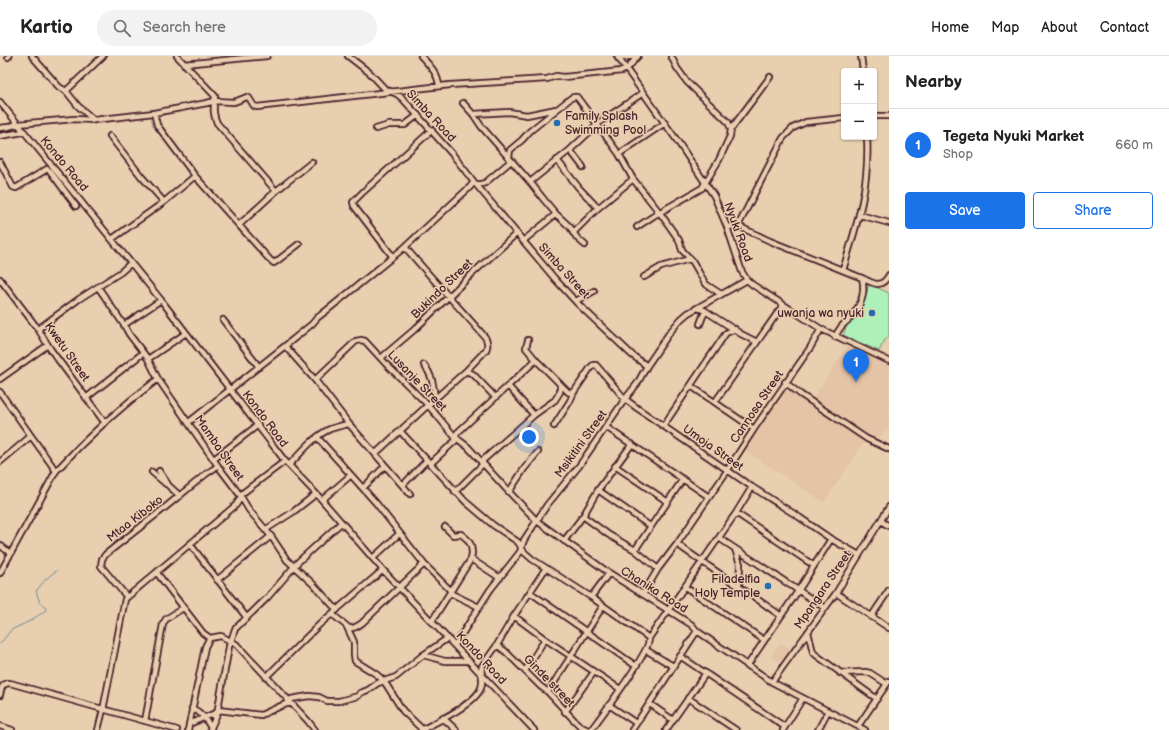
<!DOCTYPE html>
<html lang="en">
<head>
<meta charset="utf-8">
<style>
  body { margin:0; font-family:"Balsamiq Sans",sans-serif; background:#f2f2f2; color:#222 }
  .controls { position:absolute; right:12px; top:12px; display:grid; overflow:hidden; border-radius:4px; box-shadow:0 1px 3px #0004 }
  .controls button { width:36px; height:36px; display:grid; place-items:center; padding:0; border:0; border-bottom:1px solid #e0e0e0; background:#fff; color:#222; font:20px sans-serif }
  .you { position:absolute; left:529px; top:381px; width:14px; height:14px; margin:-10px; border:3px solid #fff; border-radius:50%; background:#1a73e8; box-shadow:0 0 0 6px #1a73e833 }
  .badge { display:grid; place-items:center; width:26px; height:26px; border-radius:50%; background:#1a73e8; color:#fff; font-size:13px; font-weight:700 }
  .pin { position:absolute; translate:-50% -33px; filter:drop-shadow(0 1px 2px #0008) }
  .pin::after { content:''; position:absolute; top:21px; width:14px; height:12px; background:inherit; clip-path:polygon(0 0,100% 0,50% 100%) }
  .list { margin:0; padding:0; list-style:none }
  h2 { display:flex; justify-content:space-between; align-items:center; height:52px; margin:0; padding:0 16px; font-size:17px }
  h2 small { font-size:13px; font-weight:400; color:#767676 }
  .list li { display:grid; grid-template-columns:26px 1fr auto; gap:12px; align-items:center; box-sizing:border-box; height:72px; padding:0 16px; border-top:1px solid #e0e0e0 }
  .list b { display:block; font-size:15px; white-space:nowrap }
  .list p { margin:0; font-size:13px; white-space:nowrap; color:#767676 }
  .list em { font-size:13px; font-style:normal; color:#767676 }
  .actions { display:flex; gap:8px; padding:12px 16px }
  .actions a { flex:1; padding:9px 0; border:1px solid #1a73e8; border-radius:4px; text-align:center; font-size:14px; color:#1a73e8 }
  .actions .main { background:#1a73e8; color:#fff }
  .icon { flex:none; width:22px; height:22px; fill:none; stroke:currentColor; stroke-width:2; stroke-linecap:round; stroke-linejoin:round }
  .map { position:relative; flex:none; width:889px; height:674px; overflow:hidden }
  header { display:flex; align-items:center; gap:24px; box-sizing:border-box; height:56px; padding:0 20px; background:#fff; border-bottom:1px solid #e0e0e0 }
  header strong { font-size:19px }
  nav { display:flex; gap:22px; margin-inline-start:auto; font-size:14px }
  .search { width:280px; height:36px; background:#f2f2f2; display:flex; align-items:center; gap:10px; box-sizing:border-box; padding:0 14px; border-radius:22px; color:#767676; font-size:15px }
  main { display:flex }
  aside { flex:1; background:#fff }
  .map>svg:first-child { display:block }
  .built { fill:#e4c3a6 }
  .green { fill:#aef0ba; stroke:#7c8872 }
  .lines { fill:none; stroke-linecap:round; stroke-linejoin:round }
  .stream { stroke:#718c9f; stroke-width:1 }
  .minor-casing { stroke:#4a1f2b; stroke-width:8 }
  .minor { stroke:#e7cfaf; stroke-width:4.5 }
  .poi-dot { fill:#1f6fb2; stroke:#e7cfaf; stroke-width:1.5 }
  .labels { text-anchor:middle; dominant-baseline:central; stroke-width:3; stroke-linejoin:round; paint-order:stroke }
  .street-label { font-size:12px; fill:#4a1f2b; stroke:#e7cfaf }
  .poi-label { font-size:12px; fill:#4a1f2b; stroke:#e7cfaf; text-anchor:end }
</style>
</head>
<body>
<header>
<strong>Kartio</strong>
<div class="search"><svg class="icon" aria-label="search" viewBox="0 0 24 24"><circle cx="10" cy="10" r="6"/><path d="M15 15l6 6"/></svg>Search here</div>
<nav><a>Home</a><a>Map</a><a>About</a><a>Contact</a></nav>
</header>
<main>
<div class="map">
<svg width="889" height="674" viewBox="0 0 889 674">
  <rect width="100%" height="100%" fill="#e7cfaf"/>
  <filter id="ink" filterUnits="userSpaceOnUse"><feTurbulence type="fractalNoise" baseFrequency=".025" numOctaves="2"/><feDisplacementMap in="SourceGraphic" scale="8" xChannelSelector="R" yChannelSelector="G"/><feConvolveMatrix kernelMatrix="1 2 1 2 8 2 1 2 1" color-interpolation-filters="sRGB"/></filter>
  <g filter="url(#ink)">
    <path class="built" d="M848,290l41,19v63l-13,12 -63,-42z
      M787,333l78,52 -42,62 -2,-3 -77,-50z
      M780,588l2,1 1,-1 6,4v1l2,2 -9,12 -11,-7z"/>
    <path class="green" d="M869,228l20,9v45h-3l-7,13 -36,-16 5,-11 16,-22z"/>
    <g class="lines">
      <path class="stream" d="M0,588l11,-14 19,-9 16,-11 -1,-4 -5,-3 -4,-12 10,-12 11,-9"/>
      <defs>
        <path id="minor" d="M32,0l27,31 7,4 12,15 16,14
          M177,0l38,40c-1,11 -3,16 2,27l59,68
          M348,0l22,17 15,16 12,5 6,5 50,56 21,27 81,97 22,24 55,52 15,11
          M421,0c8,9 17,17 18,30
          M617,0l59,83 38,57 13,31 15,45 5,8 6,5 68,44 68,32
          M861,0l2,15
          M8,1l1,-1
          M618,2l20,-2
          M184,8l83,-8
          M66,35l37,-35
          M0,46l161,198 124,161 37,39 61,70 151,160
          M463,47l10,11 8,12 49,56 15,19 11,13 14,13 7,11 8,7
          M154,57l3,12 38,51 75,84 4,3 3,-2 22,-17
          M473,58l36,-2 18,3 29,-6
          M874,60h15
          M0,72l8,-1 10,-3 56,-5 20,1 60,-7 53,-10 8,-2 19,1 13,-5 2,1 5,8 3,1 193,-22 97,-6 9,-3 8,1 58,-6 5,-2 11,-13
          M376,73l13,-4h16l13,-10
          M731,73l39,-52
          M0,80l23,-4
          M110,80l31,40 23,26
          M570,94l13,17
          M619,98l46,-31
          M509,102l1,-8 12,-10 8,-9 41,-33 3,-1h3l42,57 14,25 27,34 19,27 3,10 11,12 12,21 2,2 14,9
          M557,104l22,28 19,20
          M0,106l13,25 3,1 31,-19 3,2 26,35
          M530,126l40,-32 31,-29 42,-28
          M477,129l8,-2 26,-22
          M860,159l29,8
          M239,169l37,-34 36,-29
          M738,170l45,-88 10,-10 13,-6 38,-4
          M637,171l18,-12 47,-27 17,-28 11,-24 1,-7 -3,-7 -41,-40 -10,-14 -6,-12
          M727,171l11,-1 32,15 92,37c12,6 19,11 27,-3
          M573,177l25,-25 35,-29
          M112,183l52,-37 31,-26
          M523,185l33,-27
          M393,201l-39,-51 -1,-4 10,-10 69,-62
          M843,214c14,-46 27,-84 24,-133
          M644,221l17,-10 29,-8
          M0,223l38,50 13,21 54,73
          M98,231l26,38 5,9 19,25 10,20 60,87 22,29 9,15 22,26 16,24 26,24 24,26
          M576,245l18,-10
          M697,252l7,2 37,24 16,8
          M223,264l36,47
          M700,268l3,-8 3,-5
          M124,269l37,-25
          M38,273l41,-30 42,-27 10,-9
          M835,281c2,-4 4,-8 7,-11 2,-3 5,-4 7,-7 11,-11 17,-25 13,-41
          M528,284l-2,8 10,12 32,32 3,1 3,-1
          M285,290l30,34 34,44 61,70
          M381,302l33,-28 59,-57 44,-40
          M148,303l38,-26
          M424,309c9,11 9,20 11,33
          M466,315l7,3 22,23
          M0,323l48,-34
          M315,324l41,-39 5,-1 4,1 22,24 41,40 27,32 13,10 41,45 28,29 72,52 83,52 5,6 75,51 93,48
          M785,326l15,12 67,45 22,10
          M508,330l26,29
          M691,330l63,43
          M0,336l56,79
          M86,342l57,-45
          M715,346l68,-97
          M189,366l96,-76 27,-22 5,-6 14,-11 74,-60 65,-60 4,-5
          M664,369l62,-92 9,-4
          M554,370l16,-25 4,-9 17,-25 2,-2h3l29,34 12,9 115,79 47,30 32,22 28,16
          M606,371l103,70
          M400,375l66,71 27,23 25,17 6,10 8,7 59,38 58,41
          M317,381l59,66 48,61 27,27
          M375,398l53,-49 38,-34 20,-21c2,-4 2,-8 -1,-13 -26,-30 -54,-59 -80,-90
          M214,403l44,-34
          M0,406l31,-26
          M481,406l53,-47 21,-15 5,-8v-8
          M430,408l25,-23 2,-8 79,-73
          M289,409c12,-12 25,-29 41,-36 6,-2 13,-4 19,-5
          M615,410l53,36
          M159,415l10,15 11,10
          M152,416l14,12
          M403,429l24,-25
          M363,432l22,-22
          M598,434l52,36
          M455,436l28,-28
          M509,436l15,-23 14,-17
          M240,439l45,-34
          M322,444l29,-25
          M736,457l77,52
          M583,460l26,19 26,15 23,19
          M881,465l8,5
          M265,474l28,-18 23,-18
          M719,482l106,70
          M564,485l19,-25 15,-26 34,-46
          M190,488l57,74
          M677,488c34,25 70,47 104,72
          M0,489l11,9
          M735,493l5,15 -1,22
          M635,494l48,-71
          M373,502l26,-24
          M471,503l29,19
          M0,517l56,-102c30,-33 67,-66 102,-92
          M157,517l46,60 7,5 11,-2 15,8 72,77 7,9
          M217,524l54,-44
          M685,531l79,53
          M450,537l29,14
          M531,537l105,73
          M836,537l53,35
          M643,538l15,-25 19,-25 50,-73 27,-42 56,-81 11,-19
          M127,541l-26,-31 1,-7 4,-5 56,-44 44,-36 12,-8
          M591,541l18,-24
          M332,558l17,14c5,1 9,-2 13,-5l62,-59
          M514,560l31,23 75,50
          M871,561l18,-27
          M432,565l39,-62 1,-6 -1,-8 -4,-6 -6,-5 -8,1 -8,-8
          M347,571l7,15v13l1,6 21,13 8,7 19,30 20,19
          M808,576l5,20 3,3 61,44
          M231,585l4,-12 3,-3 29,-28 31,-36 43,-39
          M455,589l35,-55 30,-38 4,-12 23,-35 32,-39 46,-67 12,-15 10,-18 23,-34 11,-13 7,-6 59,-33
          M497,589l9,7 34,34 8,6 25,27 7,7 8,4
          M646,594l27,16
          M423,599l22,6h24
          M680,600l105,71
          M747,610l51,-75 33,-52
          M525,615l20,-32
          M840,617l25,-1 5,1 17,11
          M266,621l54,-53 63,-54
          M772,626l64,-89 53,-86
          M548,636l55,-86
          M0,639c1,-6 2,-12 10,-12l167,47
          M688,642l48,32
          M288,645l3,-2 18,-3 10,1 8,4h12l19,-5 2,-3 8,-3 10,-7 18,-6 27,-22 25,-17
          M650,648l23,16
          M609,649l27,18
          M192,652c10,5 14,11 19,20
          M218,654l43,5 22,-10 8,-2
          M565,656l29,-40
          M443,662l13,12
          M145,665l18,-97 3,-5 17,-11
          M189,668l29,-12
          M0,670l12,4
          M858,670l31,-45
          M98,674l5,-20 22,-111 111,-94 5,-8
          M188,674l17,-83 3,-6 2,-3
          M210,674l7,-16 13,-73
          M421,674c16,-8 54,-26 60,-42 3,-8 -1,-14 1,-22l15,-21 17,-29 32,-48
          M591,674c10,-14 60,-79 58,-92l87,-125 16,-26
          M632,674l65,-99
          M666,674l40,-57
          M783,674l20,-32
          M818,674l10,-19"/>
      </defs>
      <use href="#minor" class="minor-casing"/>
      <use href="#minor" class="minor"/>
    </g>
  </g>
  <g class="poi-dot">
    <circle cx="557" cy="67" r="4"/>
    <circle cx="872" cy="257" r="4"/>
    <circle cx="768" cy="530" r="4"/>
  </g>
  <g class="labels">
    <g class="street-label">
      <text transform="translate(431 60) rotate(47)">Simba Road</text>
      <text transform="translate(64 108) rotate(50)">Kondo Road</text>
      <text transform="translate(738 176) rotate(70)">Nyuki Road</text>
      <text transform="translate(564 215) rotate(48)">Simba Street</text>
      <text transform="translate(442 233) rotate(-44)">Bukindo Street</text>
      <text transform="translate(67 296) rotate(55)">Kwetu Street</text>
      <text transform="translate(417 325) rotate(46)">Lusanje Street</text>
      <text transform="translate(757 351) rotate(-56)">Cannosa Street</text>
      <text transform="translate(265 363) rotate(53)">Kondo Road</text>
      <text transform="translate(581 388) rotate(-54)">Msikitini Street</text>
      <text transform="translate(219 392) rotate(55)">Mamba Street</text>
      <text transform="translate(713 392) rotate(35)">Umoja Street</text>
      <text transform="translate(135 463) rotate(-38)">Mtaa Kiboko</text>
      <text transform="translate(654 534) rotate(32)">Chanika Road</text>
      <text transform="translate(823 534) rotate(-56)">Mpangara Street</text>
      <text transform="translate(481 602) rotate(47)">Kondo Road</text>
      <text transform="translate(549 625) rotate(46)">Ginde street</text>
    </g>
    <g class="poi-label">
      <text x="565" y="60" text-anchor="start">Family Splash<tspan x="565" dy="14">Swimming Pool</tspan></text>
      <text x="864" y="257">uwanja wa nyuki</text>
      <text x="760" y="523">Filadelfia<tspan x="760" dy="14">Holy Temple</tspan></text>
    </g>
  </g>
</svg>
<div class="controls">
<button>+</button>
<button>−</button>
</div>
<div class="you"></div>
<div class="pin badge" style="left:856px;top:326px">1</div>
</div>
<aside>
<h2>Nearby<small></small></h2>
<ul class="list">
<li><span class="badge">1</span><div><b>Tegeta Nyuki Market</b><p>Shop</p></div><em>660 m</em></li>
</ul>
<div class="actions"><a class="main">Save</a><a>Share</a></div>
</aside>
</main>
</body>
</html>
